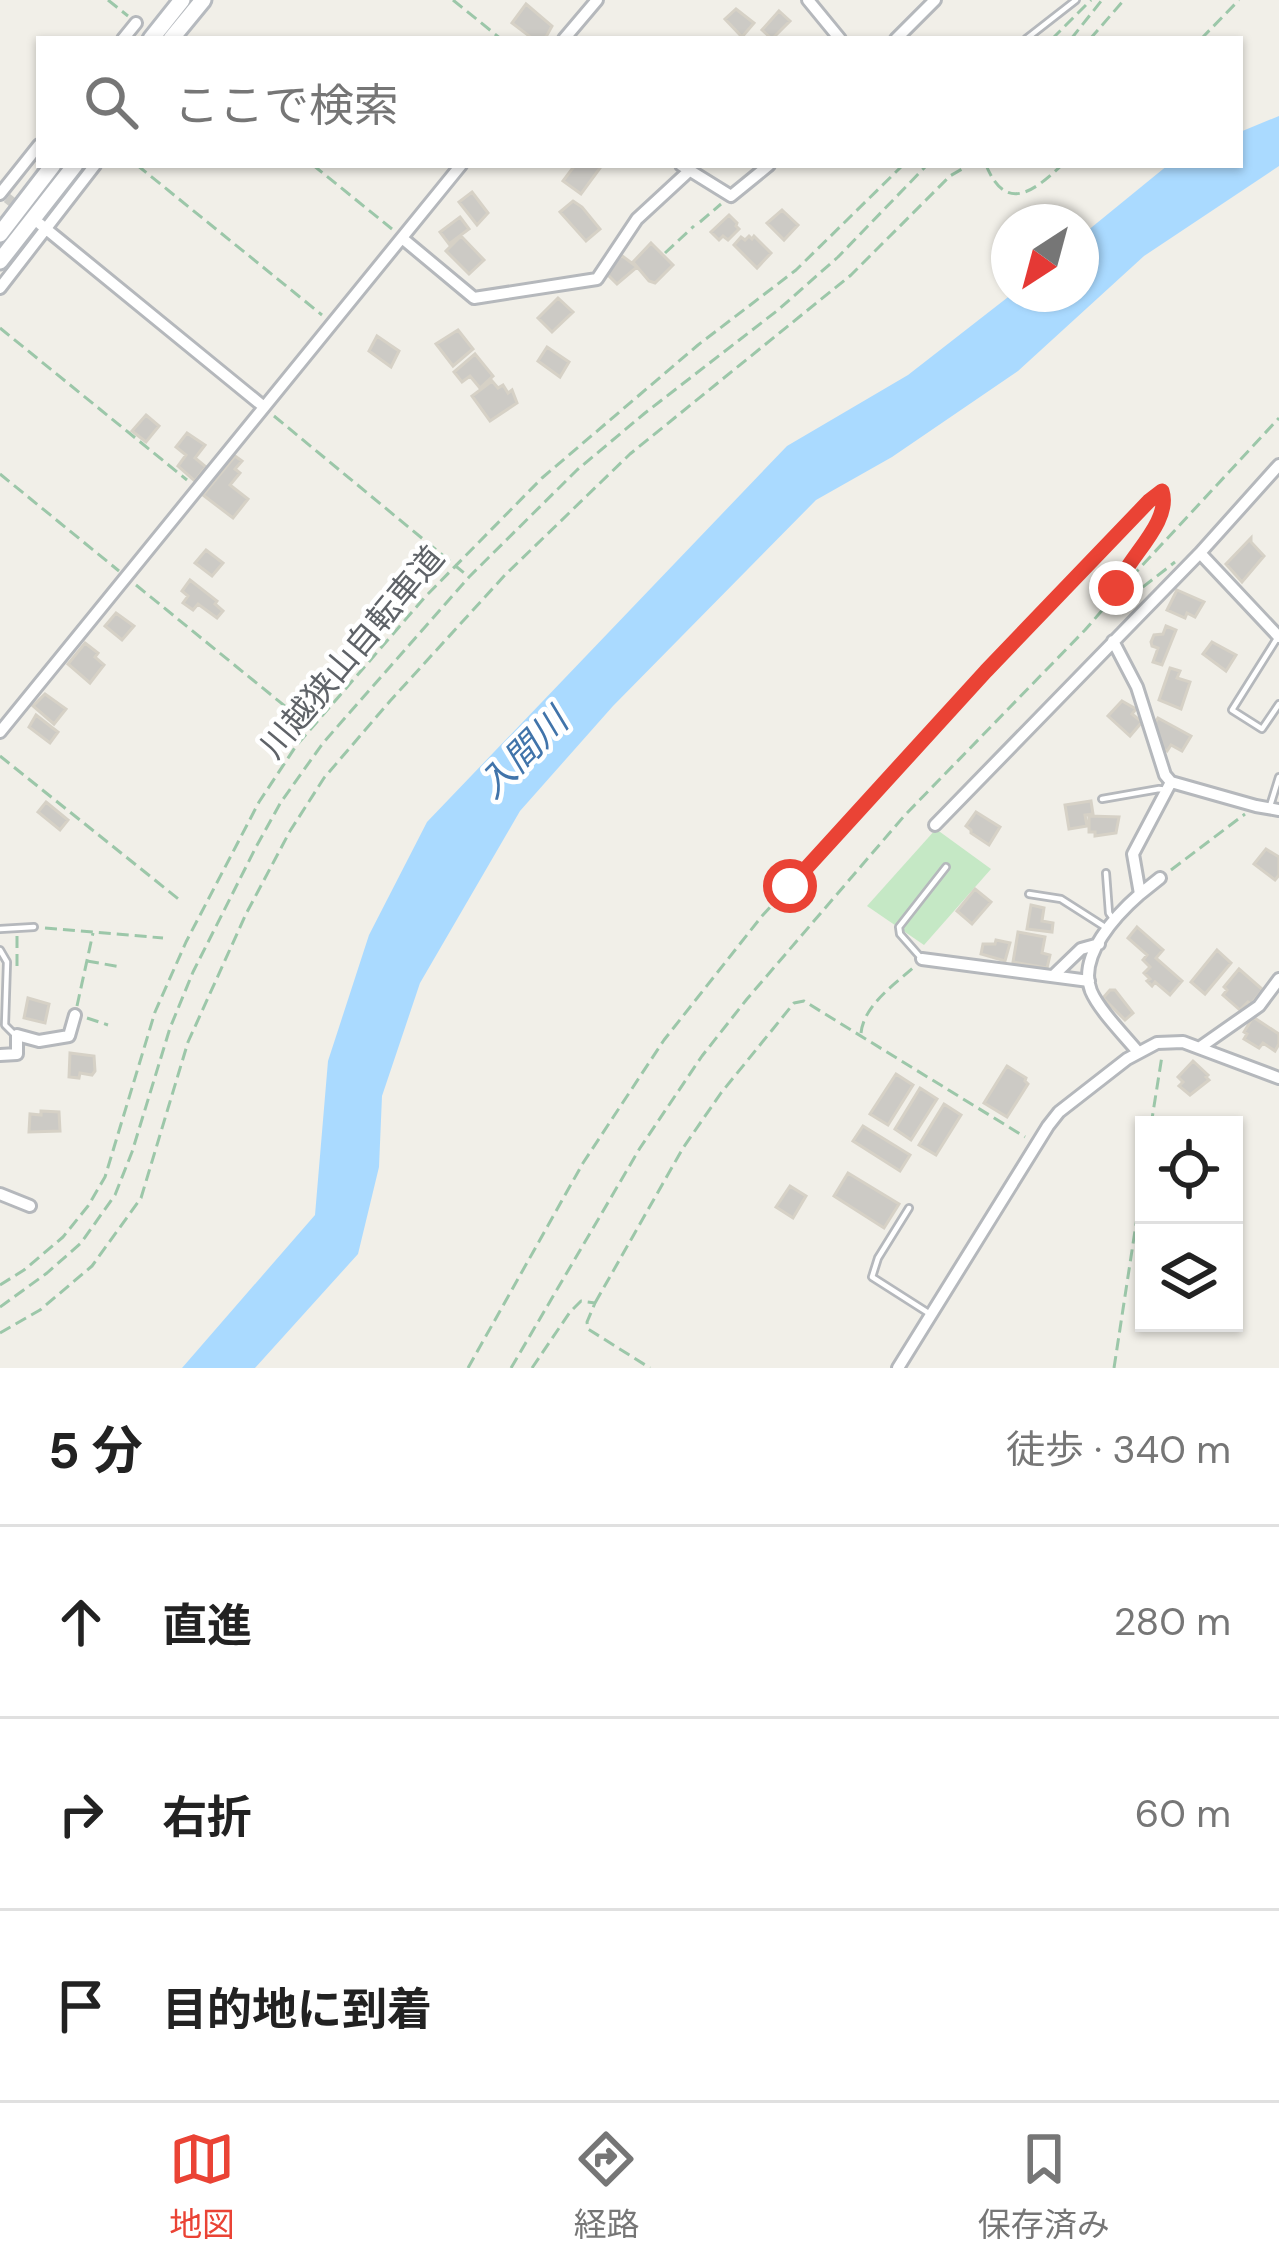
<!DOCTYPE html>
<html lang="ja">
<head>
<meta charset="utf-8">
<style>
  body { margin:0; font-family:"DM Sans","Noto Sans JP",sans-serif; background:#f6f6f6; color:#222 }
  .controls { position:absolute; right:36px; bottom:36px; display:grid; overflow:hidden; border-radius:0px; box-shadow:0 3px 9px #0004 }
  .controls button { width:108px; height:108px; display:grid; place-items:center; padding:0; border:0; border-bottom:3px solid #e0e0e0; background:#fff; color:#222; font:60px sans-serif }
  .compass { position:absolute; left:991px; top:204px; width:108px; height:108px; border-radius:50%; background:#fff; box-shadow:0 3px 9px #0004; rotate:216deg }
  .stop { position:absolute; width:36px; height:36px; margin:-27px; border:9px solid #ea4335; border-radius:50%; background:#fff }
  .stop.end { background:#ea4335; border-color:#fff; box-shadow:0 3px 12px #0008 }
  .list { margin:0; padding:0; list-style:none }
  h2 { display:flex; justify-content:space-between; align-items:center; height:156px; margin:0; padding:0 48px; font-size:51px }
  h2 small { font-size:39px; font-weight:400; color:#767676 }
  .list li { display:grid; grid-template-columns:78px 1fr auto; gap:36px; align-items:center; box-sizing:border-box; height:192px; padding:0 48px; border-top:3px solid #e0e0e0 }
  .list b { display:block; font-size:45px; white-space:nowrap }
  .list em { font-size:39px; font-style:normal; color:#767676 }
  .icon { flex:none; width:66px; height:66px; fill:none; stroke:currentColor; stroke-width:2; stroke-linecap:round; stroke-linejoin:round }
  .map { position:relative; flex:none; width:1279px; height:1368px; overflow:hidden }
  .search { position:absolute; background:#fff; box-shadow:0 3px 9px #0004; left:36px; right:36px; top:36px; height:132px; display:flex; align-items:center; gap:30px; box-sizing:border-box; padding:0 42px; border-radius:0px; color:#767676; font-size:45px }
  .sheet { height:732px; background:#fff }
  nav { display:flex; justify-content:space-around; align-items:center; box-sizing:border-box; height:168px; border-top:3px solid #e0e0e0; background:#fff; font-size:33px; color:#767676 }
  nav a { display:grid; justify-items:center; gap:6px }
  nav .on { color:#ea4335 }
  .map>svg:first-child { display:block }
  .green { fill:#c5e8c5 }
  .water { fill:#aadaff }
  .building { fill:#cccac5; stroke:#d6d1c6; stroke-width:3 }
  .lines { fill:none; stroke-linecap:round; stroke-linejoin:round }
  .street-tunnel { stroke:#ccccc8; stroke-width:10; stroke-dasharray:10 5; stroke-linecap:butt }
  .lane-casing { stroke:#b5b8bc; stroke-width:10 }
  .street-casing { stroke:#b5b8bc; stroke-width:16 }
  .secondary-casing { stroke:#b6babf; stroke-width:21 }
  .path { stroke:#9cc7a9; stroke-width:3; stroke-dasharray:12 6; stroke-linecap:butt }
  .lane { stroke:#fff; stroke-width:4.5 }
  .street { stroke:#fff; stroke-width:10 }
  .secondary { stroke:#fff; stroke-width:15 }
  .route { stroke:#ea4335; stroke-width:15 }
  .labels { text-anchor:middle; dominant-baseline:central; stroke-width:9; stroke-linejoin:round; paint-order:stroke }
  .street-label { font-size:33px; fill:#5f6368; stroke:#fff }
  .water-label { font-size:36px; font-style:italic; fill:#4174aa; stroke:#fff }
</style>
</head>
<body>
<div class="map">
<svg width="1279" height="1368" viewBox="0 0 1279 1368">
  <rect width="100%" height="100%" fill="#f1efe8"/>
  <path class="green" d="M936,829l55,40 -67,76 -57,-39z"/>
  <path class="water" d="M1279,116v50l-135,90 -126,115 -126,86 -76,43 -203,206 -93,105 -100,172 -38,113 -3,71 -21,87 -103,114h-73l133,-153 13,-154 41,-126 58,-113 360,-376 121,-71 104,-81h69v-58l87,-71h72v-33z"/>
  <path class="building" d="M526,4l26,22 -6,11 -13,2 -21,-16z
    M736,9l18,14 -12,14 -17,-18z
    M779,11l11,10 -18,18 -10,-9z
    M575,165h21l4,3 -19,26 -18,-13z
    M472,192l16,21 -11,12 -18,-23z
    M573,201l9,6 18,22 -14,12 -26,-29z
    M782,210l16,15 -14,15 -17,-17z
    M729,215l8,8 -1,3 3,3 -11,11 -5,-4 -4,4 -8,-8z
    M460,217l9,12 -20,15 -9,-12z
    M461,236l23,24 -15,14 -23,-23z
    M749,236l3,3 2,-3 17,17 -14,15 -23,-23 7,-8 4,3z
    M651,243l22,22 -18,18 -6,-2 -16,-19z
    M621,255l16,12 -20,17 -10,-10z
    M558,298l15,14 -21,20 -14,-14z
    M458,330l15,19 -20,17 -17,-22z
    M377,336l22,15 -8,16 -22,-16z
    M547,347l22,15 -9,15 -22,-16z
    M475,354l18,22 -13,12 -10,-12 -8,6 -8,-10z
    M492,381l6,7 5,-3 5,8 4,-3 5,13 -27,18 -18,-25z
    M146,415l13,11 -13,16 -14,-11z
    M187,433l18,12 -10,13 11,9 -11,14 -17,-15 8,-11 -10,-8z
    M235,456l7,5 -7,8 5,4 -10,12 18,14 -15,19 -30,-23z
    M1251,538v4l13,14 -22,26 -16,-18z
    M206,550l17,13 -11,13 -17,-13z
    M190,580l27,21 -2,3 8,7 -6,7 -19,-14 -5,6 -10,-7 5,-7 -6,-5z
    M1177,590l27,12 -9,15 -8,-4 -2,5 -18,-8z
    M116,613l18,13 -12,14 -17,-14z
    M1166,626l10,4 -14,35 -9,-3 5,-14 -6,-2 -1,-4 3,-7 9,-1z
    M1212,642l24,13 -10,16 -23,-17z
    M85,643l13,10 -3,4 9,8 -14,18 -22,-19z
    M1170,668l10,3 -3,7 13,4 -9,27 -22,-9z
    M45,694l21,15 -12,15 -21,-18z
    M1122,701l14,8 -4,5 10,8 -12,14 -22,-20z
    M36,715l22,17 -8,11 -21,-16z
    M1158,718l33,18 -9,15 -11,-6 -4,6 -7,-4v-8l-3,-2 -4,-11z
    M1091,801l2,13 -8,1 2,11 -18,3 -4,-24z
    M46,802l22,18 -8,10 -22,-18z
    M976,812l24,15 -11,18 -18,-12v-3l-5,-4z
    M1089,816l30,1 -3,16 -21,3v-4h-6z
    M1266,849l13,8v18l-4,5 -21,-16z
    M975,889l16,13 -19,22 -15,-13z
    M1031,905l13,3 -2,13 11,2 -1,9 -25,-3z
    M1137,927l26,23 -7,8 26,23 -12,14 -15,-13 -3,4 -5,-5 3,-2 -6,-6 6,-6 -7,-7 4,-5 -19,-17z
    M1018,932l27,5 -3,16 8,2 -3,13 -34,-6z
    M996,940l14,3 -5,18 -24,-7 2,-10h12z
    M1217,950l14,13 -26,31 -14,-12z
    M1239,969l24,21 -12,14 -3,-2 -8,8 -17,-15 4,-5 -3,-3z
    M1110,990h5l18,23 -8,7 -22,-22z
    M28,998l21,6 -4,19 -21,-5z
    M1253,1017l26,17v10l-4,7 -12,-8 -4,5 -15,-9 3,-5 -3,-2z
    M70,1053l24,3 1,15 -3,4 -12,-2 -1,5 -10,-1z
    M1193,1061l15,14 -2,2 3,3 -19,15 -11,-9 4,-4 -5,-5z
    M1007,1066l19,12 -1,3 3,3 -21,33 -23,-14z
    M896,1074l17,11 -25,40 -18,-11z
    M920,1088l17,11 -26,41 -16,-11z
    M944,1104l17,11 -25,40 -17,-10z
    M41,1111l18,1 1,19 -31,1 1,-18 11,1z
    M863,1126l47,29 -10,16 -47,-30z
    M848,1173l51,31 -15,24 -50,-32z
    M790,1186l16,10 -13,22 -17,-11z"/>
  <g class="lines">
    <path class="street-tunnel" d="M7,198l30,24"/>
    <defs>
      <path id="lane" d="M1026,39l50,-39
        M1276,640l-44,70 30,19 17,-25
        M1102,799l57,-10 8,1
        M1270,806l9,-29
        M1106,873l3,40 5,7
        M1029,894l32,5 47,30
        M0,929l34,-2
        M0,950l7,12 -2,63 9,9
        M922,959l-22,-25 -1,-7 47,-60
        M909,1208l-31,50 -6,19 58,37"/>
      <path id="street" d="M808,0l32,39
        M123,39l13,-16
        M564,39l33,-39
        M896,39l39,-39
        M681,165l50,31 38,-31
        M0,194l39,-49
        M40,224l224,183
        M402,238l72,60 123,-19 40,-60 52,-48
        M0,288l95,-123
        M1200,553l79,84
        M1113,641l24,46 28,88 6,7 85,24 23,4
        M0,732l461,-567
        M935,825l265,-272 79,-88
        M1140,894l20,-16
        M922,959l167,22
        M1053,976l28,-27 18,-5
        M1199,1048l60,-42 20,-27
        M1138,1052c-14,-17 -39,-42 -47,-61 -14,-35 26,-77 49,-97l-7,-40 38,-72
        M0,1055l17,-1v-19l22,6 30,-5 6,-21
        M0,1194l30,12
        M898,1368l150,-242 11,-14 68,-53 30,-16 26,-1 96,36"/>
      <path id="secondary" d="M151,39l31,-39
        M171,39l32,-39
        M0,234l53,-69
        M0,261l75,-96"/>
    </defs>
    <use href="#lane" class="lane-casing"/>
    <use href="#street" class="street-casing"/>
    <use href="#secondary" class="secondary-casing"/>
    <path class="path" d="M108,0l20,16
      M453,0l48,39
      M1052,39l39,-39
      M1071,39l31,-39
      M1090,39l34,-39
      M1201,39l38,-39
      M137,165l185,150
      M313,165l79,64
      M986,165c20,49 48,26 76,0
      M700,222l21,-18
      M665,253l29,-27
      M0,328l187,152
      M274,416l195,161
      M0,474l119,97
      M136,585l155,126
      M0,756l181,145
      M1171,870l74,-56
      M45,928l118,10
      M17,936v34
      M87,961l34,6
      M77,1006l16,-73
      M87,1018l21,7
      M861,1033c3,-28 33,-48 53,-66
      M1151,1125l11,-69
      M0,1285l24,-15 39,-33 25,-31 17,-29 50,-165 31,-70 73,-140 37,-56 129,-149 117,-119 156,-133 98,-75 107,-105
      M595,1303l88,-155 38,-55 73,-90 10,-2 221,136
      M0,1307l47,-34 34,-30 34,-48 17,-43 38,-124 23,-56 63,-125 25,-45 42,-59 146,-166 108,-107 68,-57 133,-103 60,-53 89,-92
      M0,1333l40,-23 52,-44 49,-68 47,-156 58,-128 44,-83 34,-53 66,-77 115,-126 125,-121 221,-179 99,-99 19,-11
      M468,1368l115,-205 81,-123 98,-124 197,-216 190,-199 13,-10 2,18 -44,67 -6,23 20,-5 41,-32
      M511,1368l129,-220 62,-92 45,-57 158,-184 180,-185 40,-46 154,-166
      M532,1368l38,-56 11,-11 14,2 -8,19 1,7 62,39
      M1114,1368l30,-196"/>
    <use href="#lane" class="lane"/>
    <use href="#street" class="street"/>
    <use href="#secondary" class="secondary"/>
  </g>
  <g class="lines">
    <path class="route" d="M790,886l196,-215 163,-170 13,-10c10,31 -35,67 -46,97"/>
  </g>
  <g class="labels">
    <g class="street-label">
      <text transform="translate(352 652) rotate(-50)">川越狭山自転車道</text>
    </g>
    <g class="water-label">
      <text transform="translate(523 753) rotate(-45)">入間川</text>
    </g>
  </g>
</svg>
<div class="controls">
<button><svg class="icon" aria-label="locate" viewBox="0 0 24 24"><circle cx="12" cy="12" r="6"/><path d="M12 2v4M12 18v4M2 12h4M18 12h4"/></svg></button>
<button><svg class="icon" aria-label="layers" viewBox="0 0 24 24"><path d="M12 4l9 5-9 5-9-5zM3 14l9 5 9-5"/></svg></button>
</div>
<svg class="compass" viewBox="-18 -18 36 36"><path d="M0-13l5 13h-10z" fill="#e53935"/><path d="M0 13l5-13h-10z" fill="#767676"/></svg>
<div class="stop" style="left:790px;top:886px"></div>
<div class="stop end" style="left:1116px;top:588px"></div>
<div class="search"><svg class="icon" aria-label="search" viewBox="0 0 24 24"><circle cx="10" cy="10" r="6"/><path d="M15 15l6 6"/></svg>ここで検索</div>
</div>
<section class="sheet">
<h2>5 分<small>徒歩 · 340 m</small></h2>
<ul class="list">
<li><svg class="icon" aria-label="ahead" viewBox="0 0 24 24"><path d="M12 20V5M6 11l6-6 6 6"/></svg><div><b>直進</b></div><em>280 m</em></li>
<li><svg class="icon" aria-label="right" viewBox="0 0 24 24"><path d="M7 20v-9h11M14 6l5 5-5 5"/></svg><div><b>右折</b></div><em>60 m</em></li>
<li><svg class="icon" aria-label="arrive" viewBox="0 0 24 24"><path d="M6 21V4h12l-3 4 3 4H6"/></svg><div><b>目的地に到着</b></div></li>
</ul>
</section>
<nav>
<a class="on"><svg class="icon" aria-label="map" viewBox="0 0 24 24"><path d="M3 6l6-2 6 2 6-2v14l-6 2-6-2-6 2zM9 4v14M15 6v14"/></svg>地図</a>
<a><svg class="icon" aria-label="directions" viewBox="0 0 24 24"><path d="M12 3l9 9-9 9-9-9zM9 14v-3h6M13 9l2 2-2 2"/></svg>経路</a>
<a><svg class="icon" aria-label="saved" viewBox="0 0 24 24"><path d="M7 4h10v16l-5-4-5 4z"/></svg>保存済み</a>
</nav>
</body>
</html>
